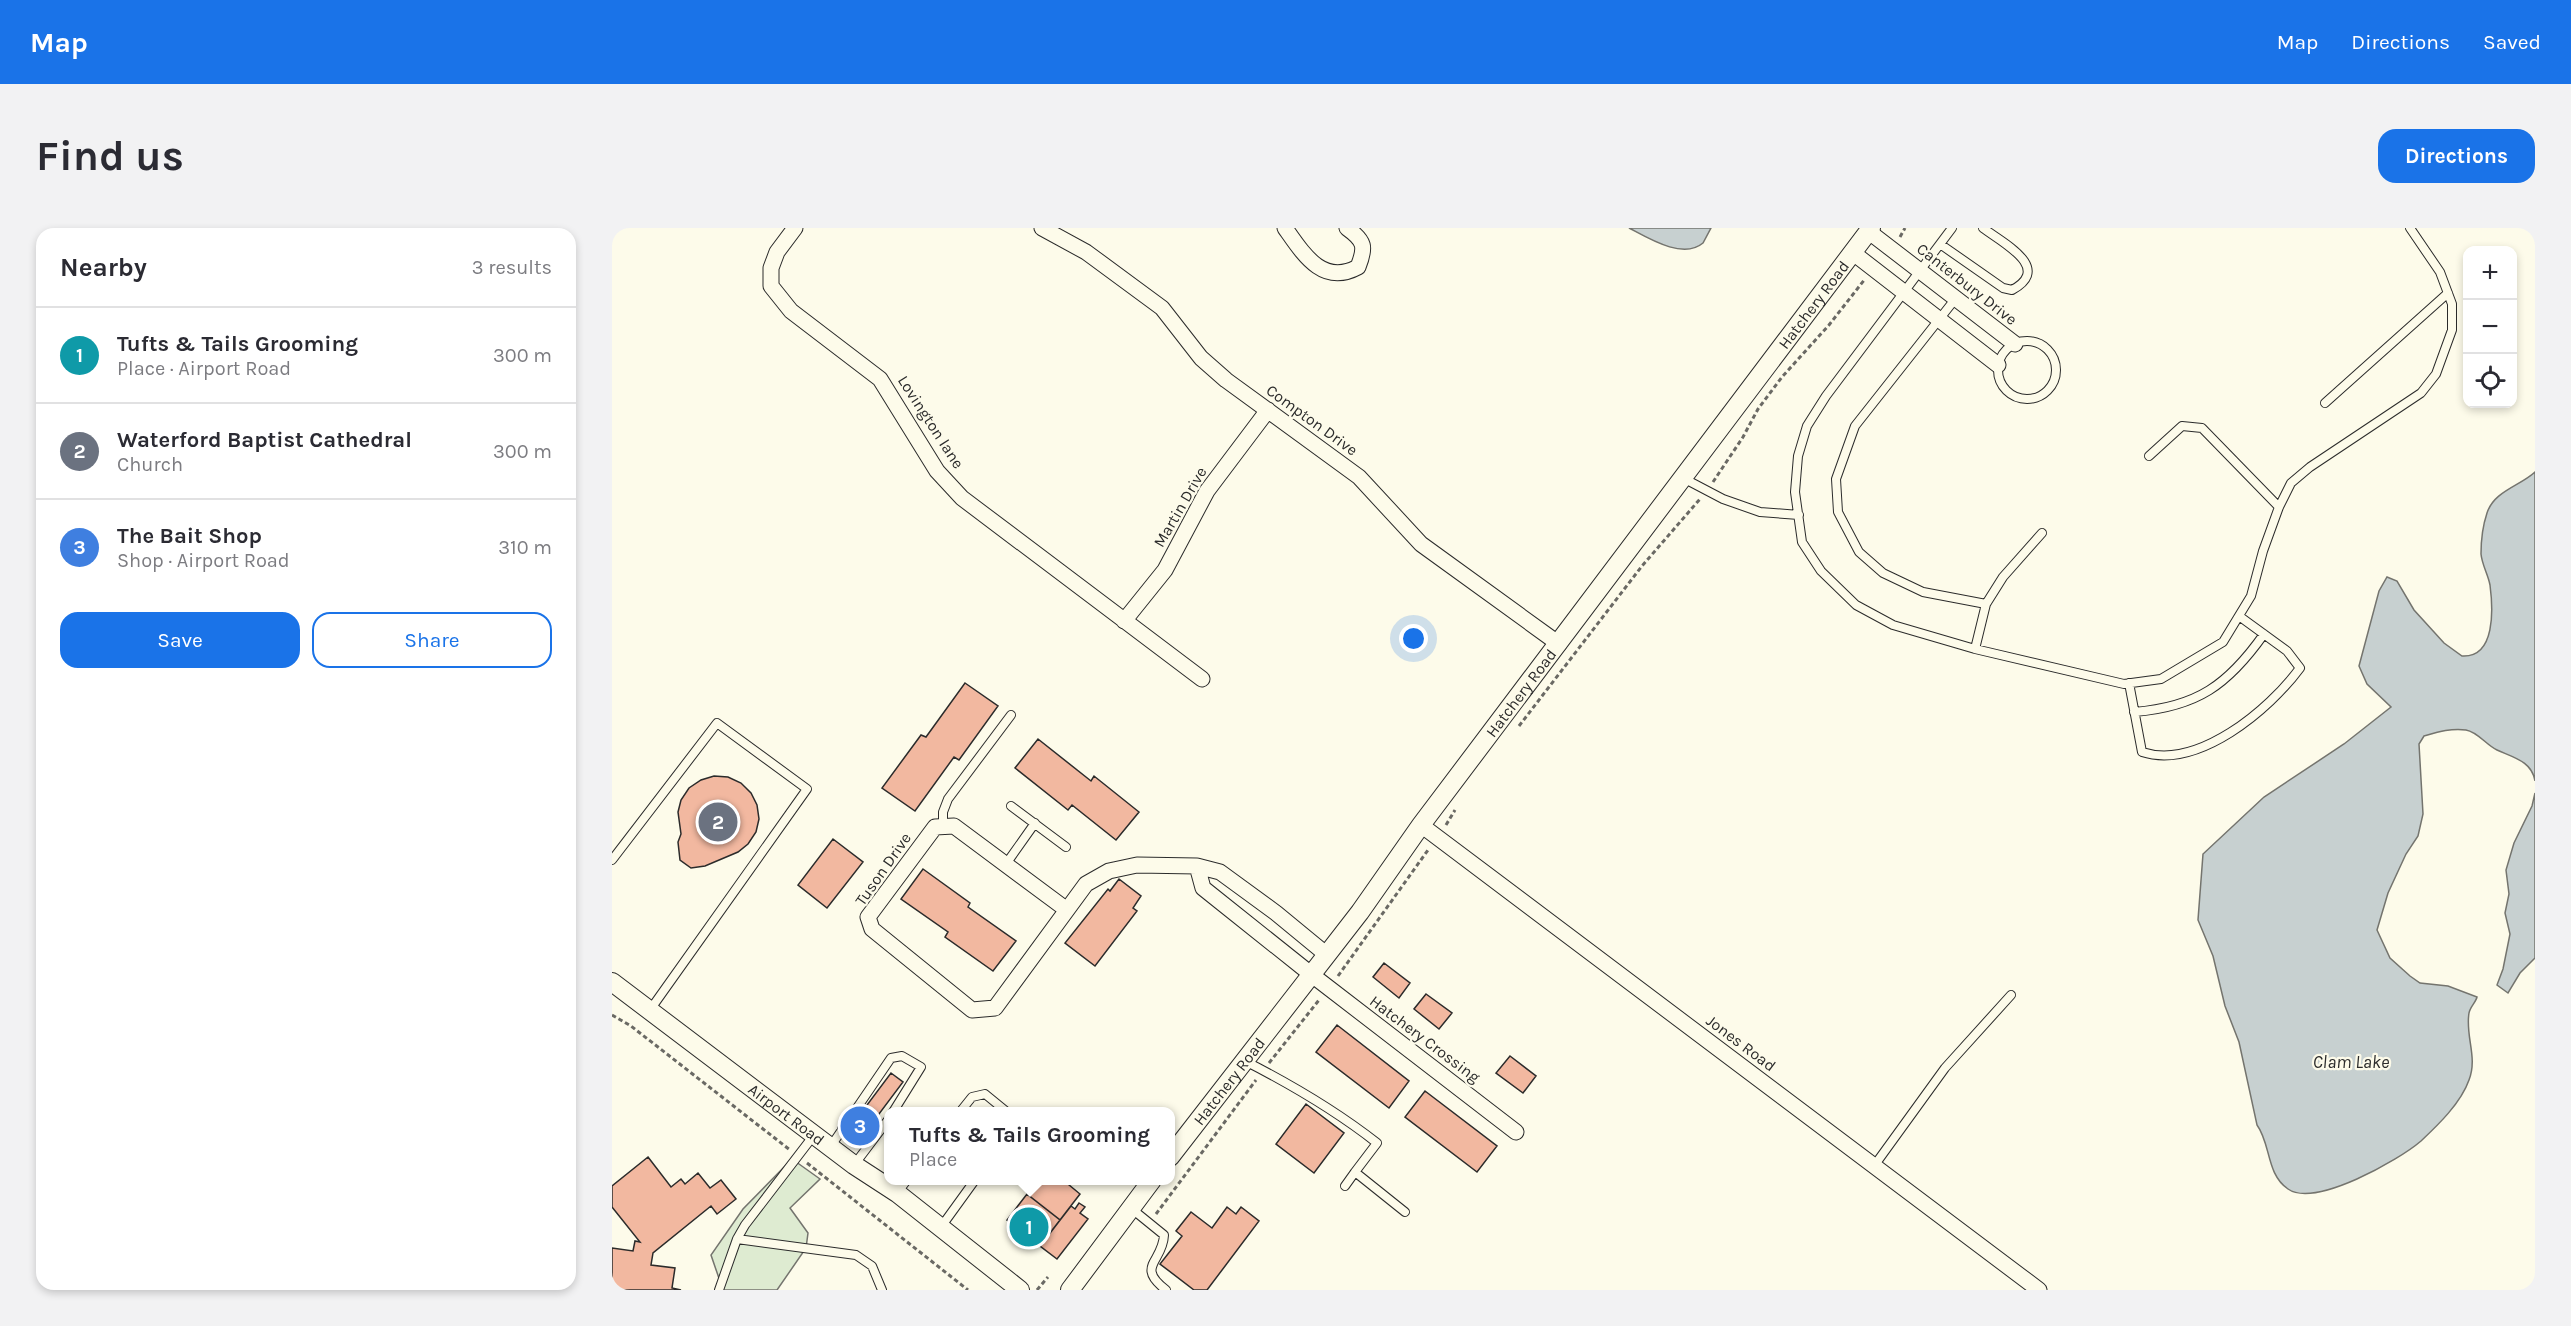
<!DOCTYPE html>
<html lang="en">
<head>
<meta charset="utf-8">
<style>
  body { margin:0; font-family:Karla,sans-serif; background:#f2f2f3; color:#2b2b33 }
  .controls { position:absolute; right:18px; top:18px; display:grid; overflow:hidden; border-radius:12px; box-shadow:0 3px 9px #0003 }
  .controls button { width:54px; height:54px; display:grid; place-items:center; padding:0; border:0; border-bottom:2px solid #e1e1e2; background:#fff; color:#2b2b33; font:30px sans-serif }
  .you { position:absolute; left:802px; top:411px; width:21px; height:21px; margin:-15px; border:4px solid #fff; border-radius:50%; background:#1a73e8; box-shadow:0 0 0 9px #1a73e833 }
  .badge { display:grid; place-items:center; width:39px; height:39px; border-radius:50%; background:#1a73e8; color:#fff; font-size:20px; font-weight:700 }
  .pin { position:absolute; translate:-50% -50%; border:3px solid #fff; box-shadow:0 2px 6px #0006 }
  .popup { position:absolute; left:272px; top:879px; width:291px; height:78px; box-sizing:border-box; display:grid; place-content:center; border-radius:12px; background:#fff; filter:drop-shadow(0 2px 4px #0005); font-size:20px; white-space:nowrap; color:#7c7c81 }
  .popup b { font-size:22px; color:#2b2b33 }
  .popup::after { content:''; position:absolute; left:50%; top:100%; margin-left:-12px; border:12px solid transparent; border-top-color:#fff }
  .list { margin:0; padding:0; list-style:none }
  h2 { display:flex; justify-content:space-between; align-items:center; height:78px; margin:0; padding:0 24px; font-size:26px }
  h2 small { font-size:20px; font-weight:400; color:#7c7c81 }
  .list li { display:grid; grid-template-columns:39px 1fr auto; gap:18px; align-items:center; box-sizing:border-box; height:96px; padding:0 24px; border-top:2px solid #e1e1e2 }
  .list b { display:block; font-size:22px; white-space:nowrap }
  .list p { margin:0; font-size:20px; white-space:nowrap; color:#7c7c81 }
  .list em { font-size:20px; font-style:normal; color:#7c7c81 }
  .actions { display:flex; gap:12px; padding:18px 24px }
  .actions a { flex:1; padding:14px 0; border:2px solid #1a73e8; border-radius:18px; text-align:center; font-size:21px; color:#1a73e8 }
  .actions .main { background:#1a73e8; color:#fff }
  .icon { flex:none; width:33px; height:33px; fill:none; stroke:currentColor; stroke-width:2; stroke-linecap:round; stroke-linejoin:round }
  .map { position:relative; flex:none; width:1923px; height:1062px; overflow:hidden; border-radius:18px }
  header { display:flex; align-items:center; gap:36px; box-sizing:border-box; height:84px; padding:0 30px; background:#1a73e8; color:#fff }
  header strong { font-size:28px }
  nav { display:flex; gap:33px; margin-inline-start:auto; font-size:21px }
  .intro { display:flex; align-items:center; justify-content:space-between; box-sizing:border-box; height:144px; padding:0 36px }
  h1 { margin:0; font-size:42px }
  .button { padding:15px 27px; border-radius:18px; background:#1a73e8; color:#fff; font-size:21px; font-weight:700 }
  main { display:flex; gap:36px; padding:0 36px }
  aside { flex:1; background:#fff; border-radius:18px; box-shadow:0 3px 9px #0003 }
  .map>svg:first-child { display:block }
  .green { fill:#deebd1; stroke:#74746e; stroke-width:1.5 }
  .water { fill:#c7d0d0; stroke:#74746e; stroke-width:1.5 }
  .building { fill:#f2b8a0; stroke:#2b2b2b; stroke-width:1.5 }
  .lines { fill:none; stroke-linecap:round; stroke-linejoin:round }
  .service-casing { stroke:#2b2b2b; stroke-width:10 }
  .minor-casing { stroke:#2b2b2b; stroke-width:17 }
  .tertiary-casing { stroke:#2b2b2b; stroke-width:20 }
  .path { stroke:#6a6964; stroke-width:3; stroke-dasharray:4.5 3; stroke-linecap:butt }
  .service { stroke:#fdfbea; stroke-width:8 }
  .minor { stroke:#fdfbea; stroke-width:15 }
  .tertiary { stroke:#fdfbea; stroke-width:18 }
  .labels { text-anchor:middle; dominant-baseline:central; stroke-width:4.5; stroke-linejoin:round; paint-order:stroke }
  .street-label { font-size:16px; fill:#2b2b2b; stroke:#fdfbea }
  .water-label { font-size:18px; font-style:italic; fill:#2b2b2b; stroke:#fdfbea }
</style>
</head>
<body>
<header>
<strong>Map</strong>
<nav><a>Map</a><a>Directions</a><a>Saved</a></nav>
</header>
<div class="intro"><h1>Find us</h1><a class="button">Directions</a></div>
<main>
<aside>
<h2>Nearby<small>3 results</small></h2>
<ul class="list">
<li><span class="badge" style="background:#0f9aa8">1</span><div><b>Tufts &amp; Tails Grooming</b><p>Place · Airport Road</p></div><em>300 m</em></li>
<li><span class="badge" style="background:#6b7280">2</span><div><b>Waterford Baptist Cathedral</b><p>Church</p></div><em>300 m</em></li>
<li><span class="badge" style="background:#3f7fe0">3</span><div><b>The Bait Shop</b><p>Shop · Airport Road</p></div><em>310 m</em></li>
</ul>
<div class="actions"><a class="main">Save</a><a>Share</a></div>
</aside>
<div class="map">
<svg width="1923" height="1062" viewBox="0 0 1923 1062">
  <rect width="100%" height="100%" fill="#fdfbea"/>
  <path class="green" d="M180,931l28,20 -30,29 18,25 -2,15 -29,42h-54l-12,-35 32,-46z"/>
  <path class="water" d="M1017,0h82l-8,15c-20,17 -55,-5 -74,-15z
    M1923,244v309c-3,-20 -23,-24 -38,-31 -11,-5 -19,-18 -31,-20 -15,-2 -28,2 -42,6l-5,8 4,70 -5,22 -12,18 -18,39 -11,37 13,28 20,18 10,7 28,3 29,11c-1,5 -7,10 -8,16 -4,23 9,44 0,67 -8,23 -31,45 -48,61 -22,19 -106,67 -133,48 -22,-15 -17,-45 -31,-64l-18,-83 -14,-36 -12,-50 -15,-36 5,-66 61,-57 80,-53 47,-37 -24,-23 -8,-18 20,-75 8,-14 10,4 17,29 30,33 18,13c34,2 31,-48 28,-71 -2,-11 -8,-20 -9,-31 0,-13 2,-29 6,-41 7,-22 33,-27 48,-41z
    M1923,565v165l-15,15 -12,20 -11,-8 6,-16 7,-35 -5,-21 4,-19 -3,-24 8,-27 18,-37z"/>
  <path class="building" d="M353,455l33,23 -39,54 -5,-3 -39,54 -33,-23 39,-53 5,2z
    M426,511l53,42 3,-5 45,36 -23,28 -44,-35 -4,5 -53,-42z
    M102,548l14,1 13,6 10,10 6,12 2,14 -3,13 -8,12 -10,8 -33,14 -14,2 -11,-8 -2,-18 3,-8 -3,-22 3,-12 8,-12 12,-8z
    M221,611l30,23 -36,46 -29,-23z
    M311,641l47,34 -2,4 48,34 -23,30 -48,-34 3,-5 -47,-33z
    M507,651l22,17 -8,12 4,3 -42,55 -30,-23 43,-54 2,2z
    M772,735l26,20 -11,15 -26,-21z
    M814,766l26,19 -13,16 -25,-20z
    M725,797l72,56 -20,27 -73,-56z
    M898,828l26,20 -13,17 -27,-20z
    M279,845l12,9 -27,36 -12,-9z
    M813,863l72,55 -20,26 -72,-55z
    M694,876l38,29 -30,40 -38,-29z
    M36,929l23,30 10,-8 4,5 13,-11 12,15 11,-8 15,19 -19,15 -6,-8 -58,47 -2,12 24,3 -3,20 9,2h-69v-42l21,3 2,-10 5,1 -28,-35v-21z
    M426,952h25l17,14 -20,26 -33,-26z
    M415,966l33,26 -10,13 -33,-26z
    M467,975l6,4 -5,6 8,6 -31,40 -17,-13 31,-40 4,3z
    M405,979l33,26 -10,13 -33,-26z
    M615,979l9,7 5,-7 18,14 -52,69h-13l-34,-26 22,-28 -6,-5 15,-19 21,16z"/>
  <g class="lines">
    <defs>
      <path id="service" d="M1340,0l-126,168 -19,30 -9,30 -3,36 7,50 19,29 35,34 37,20 82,24 149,35 37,-5 62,-37 28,-46 12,-45 16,-44 12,-24 19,-16 111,-74 15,-19 16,-44v-26l-12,-32 -30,-44
        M1328,16l63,44 9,2c41,-22 -9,-47 -29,-62
        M1344,70l-101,128 -19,53 2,33 21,40 24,21 40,19 63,12
        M1386 142a29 29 0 1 1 58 0a29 29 0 1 1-58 0Z
        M1713,175l123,-110
        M1537,228l33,-30 20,2 77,79
        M1071,250l40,21 37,13 39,3
        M1363,421l11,-45 17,-27 39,-44
        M1517,455l13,69c56,18 127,-42 158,-84l-13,-17 -48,-35
        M1522,484c63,-5 94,-27 130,-78
        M399,578l55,41
        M331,599v-15l5,-13 63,-84
        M0,632l105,-137 90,66 -157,221
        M394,636l29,-41
        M633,833c47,24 90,49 132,82l-22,29 50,40
        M348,884l12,-15 13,-3 22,18
        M230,901l25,18
        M219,918l60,-88 11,-2 19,11 -28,45
        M242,937l34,-45
        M1262,938l71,-98 66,-73
        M733,958l10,-14
        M285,965l10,-13
        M520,981l32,26c-1,27 -29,31 2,55
        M329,999l34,-47
        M125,1011l119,16 16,11 10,24
        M107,1062l18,-51 8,-14 69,-90"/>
      <path id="minor" d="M183,0l-18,24 -6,16v18l20,25 89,68 57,92 25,27 240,181
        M430,0l44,24 76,56 39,50 25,22 133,97 62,67 138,100
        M673,0c19,27 38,58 73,39 8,-20 7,-26 -11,-39
        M1256,3l147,113
        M1240,24l146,113
        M512,393l41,-51 42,-79 61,-81
        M809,597l618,465
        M585,638l6,22 109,87 204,157
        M455,682l-113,-84 -19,1 -67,90 4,12 100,81 23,-2 91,-124 23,-13 28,-6 60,1 23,6 56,41 51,42"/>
      <g id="tertiary">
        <path id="s1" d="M0,754l242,183 43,28 123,97"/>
        <path id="s2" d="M558,929l190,-245 61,-87 450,-597"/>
        <path d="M458,1062l82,-110"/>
      </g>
    </defs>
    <use href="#service" class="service-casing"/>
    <use href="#minor" class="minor-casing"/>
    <use href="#tertiary" class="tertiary-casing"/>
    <path class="path" d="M1288,9l5,-9
      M1101,254l30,-45 15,-28 24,-32 47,-52 36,-46
      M907,498l123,-160 58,-67
      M834,597l9,-15
      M726,748l90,-126
      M0,787l19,11 159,124
      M657,835l50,-63
      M195,935l161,127
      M544,986l100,-134
      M425,1062l11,-13"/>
    <use href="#service" class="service"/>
    <use href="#minor" class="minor"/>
    <use href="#tertiary" class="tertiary"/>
  </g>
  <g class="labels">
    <g class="street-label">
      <text transform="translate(1355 56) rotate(38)">Canterbury Drive</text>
      <text stroke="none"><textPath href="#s2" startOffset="1068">Hatchery Road</textPath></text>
      <text transform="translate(700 192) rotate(36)">Compton Drive</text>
      <text transform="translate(319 194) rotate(57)">Lovington lane</text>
      <text transform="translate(568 279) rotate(-60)">Martin Drive</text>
      <text stroke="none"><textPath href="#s2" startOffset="582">Hatchery Road</textPath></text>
      <text transform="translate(271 641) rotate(-55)">Tuson Drive</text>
      <text transform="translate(813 811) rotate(37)">Hatchery Crossing</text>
      <text transform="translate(1129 815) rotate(37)">Jones Road</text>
      <text stroke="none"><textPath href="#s2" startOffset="96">Hatchery Road</textPath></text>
      <text stroke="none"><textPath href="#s1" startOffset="219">Airport Road</textPath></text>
    </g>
    <g class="water-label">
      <text x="1739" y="834">Clam Lake</text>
    </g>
  </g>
</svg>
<div class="controls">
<button>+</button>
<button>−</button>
<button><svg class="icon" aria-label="locate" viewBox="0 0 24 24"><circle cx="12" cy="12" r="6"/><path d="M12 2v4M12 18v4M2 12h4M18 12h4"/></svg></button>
</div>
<div class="you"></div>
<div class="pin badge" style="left:417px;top:999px;background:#0f9aa8">1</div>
<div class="popup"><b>Tufts &amp; Tails Grooming</b>Place</div>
<div class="pin badge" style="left:106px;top:594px;background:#6b7280">2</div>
<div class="pin badge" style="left:248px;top:898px;background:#3f7fe0">3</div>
</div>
</main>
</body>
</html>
